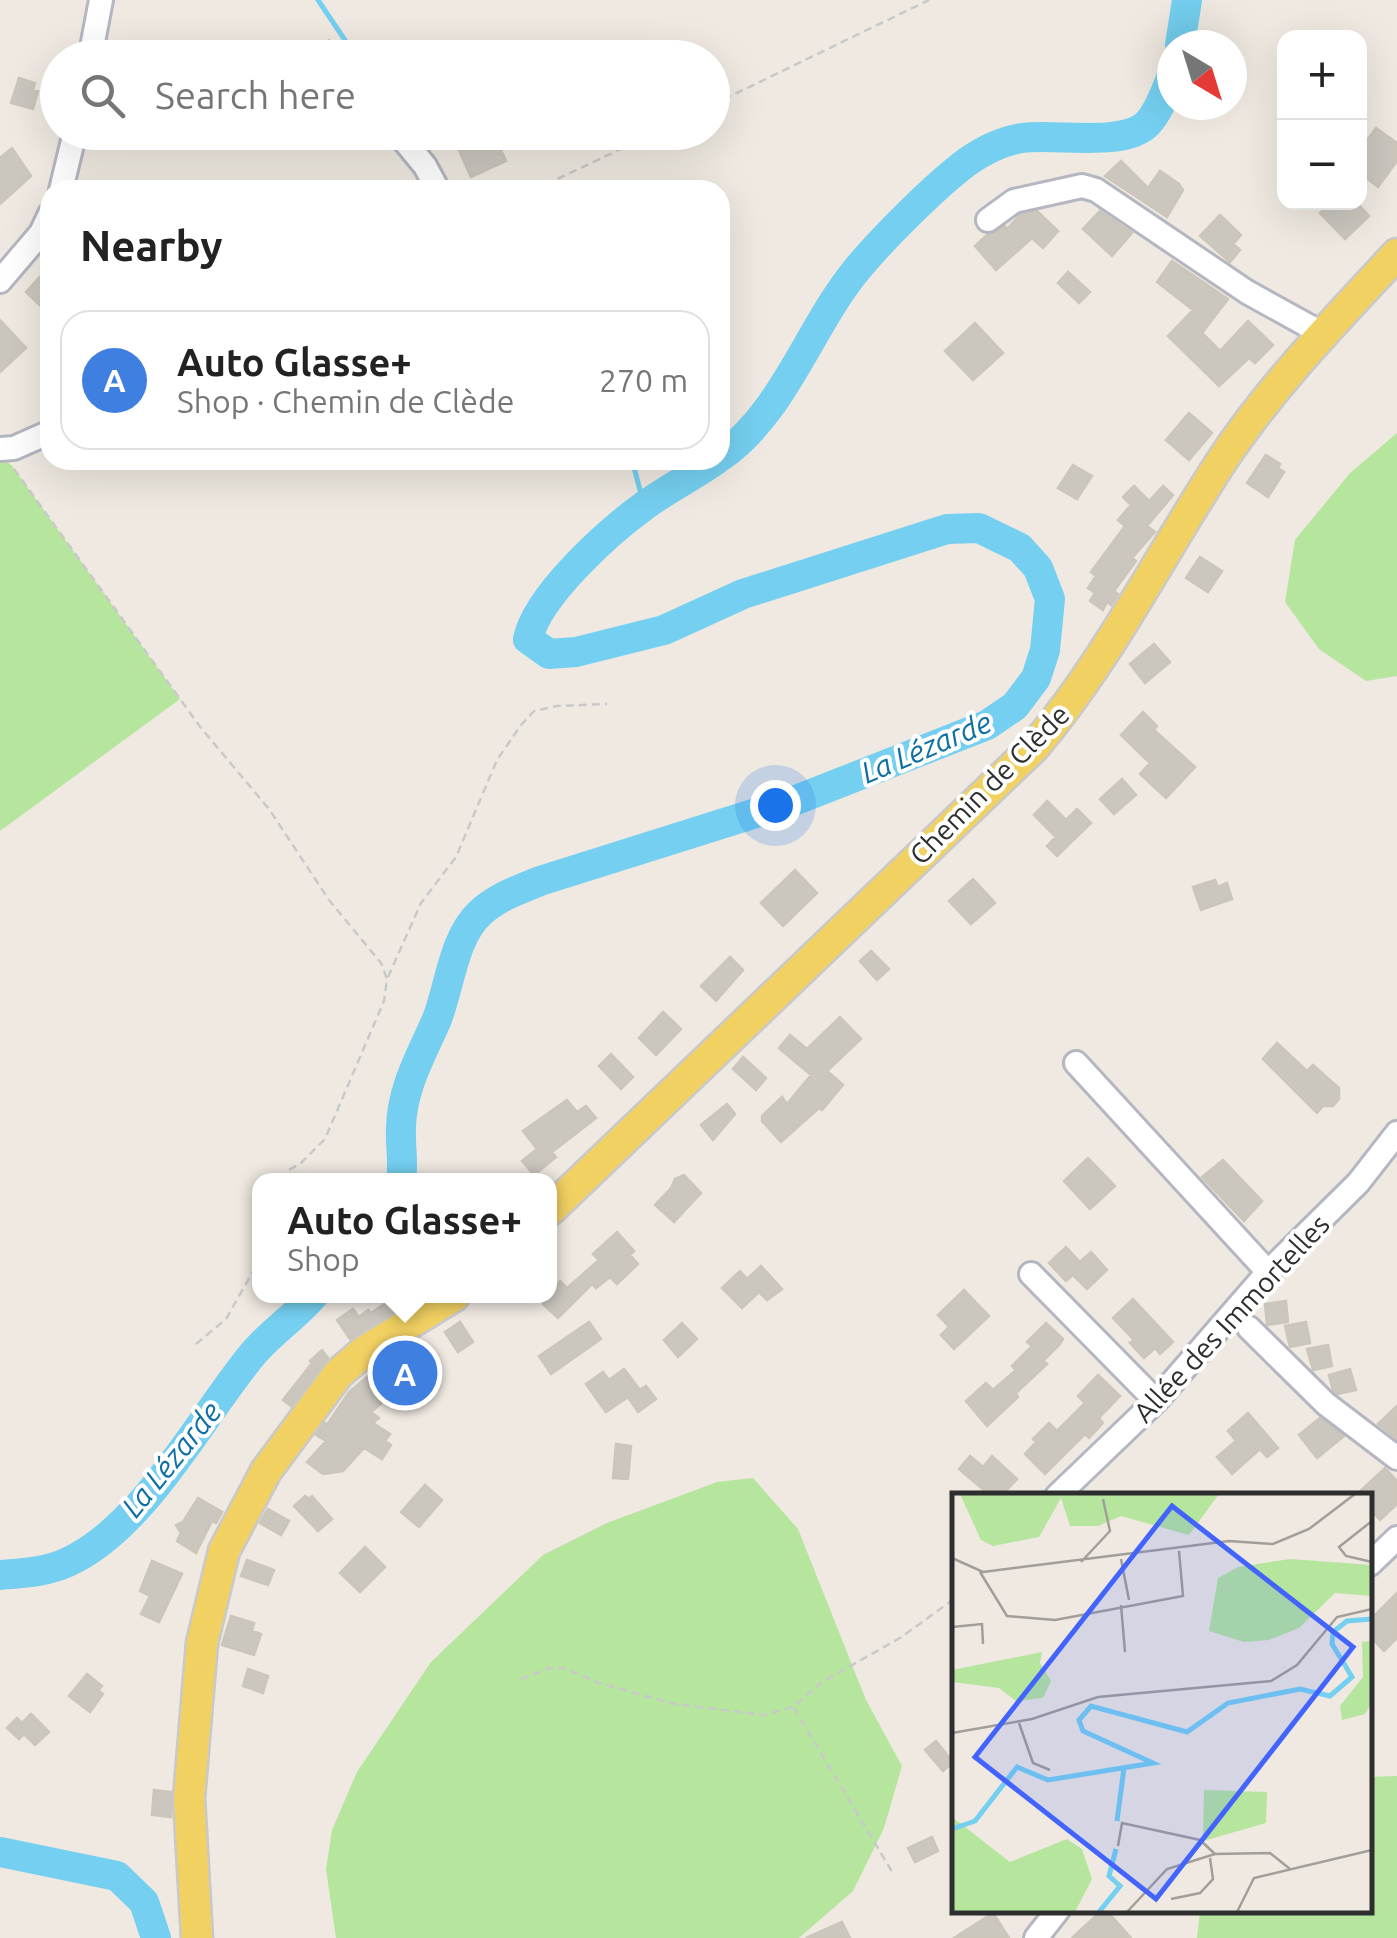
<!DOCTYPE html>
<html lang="en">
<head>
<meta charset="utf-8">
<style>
  body { margin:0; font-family:Ubuntu,sans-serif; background:#f2f2f2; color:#222 }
  .controls { position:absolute; right:30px; top:30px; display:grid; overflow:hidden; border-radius:20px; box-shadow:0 10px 40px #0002 }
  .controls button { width:90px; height:90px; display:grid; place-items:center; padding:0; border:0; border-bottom:2px solid #e0e0e0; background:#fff; color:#222; font:50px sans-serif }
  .compass { position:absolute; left:1157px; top:30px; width:90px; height:90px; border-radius:50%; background:#fff; box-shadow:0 10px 40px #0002; rotate:142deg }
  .you { position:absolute; left:775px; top:805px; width:35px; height:35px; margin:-25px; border:8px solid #fff; border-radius:50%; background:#1a73e8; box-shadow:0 0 0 15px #1a73e833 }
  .badge { display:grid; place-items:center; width:65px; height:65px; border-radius:50%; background:#111827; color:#fff; font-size:32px; font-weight:700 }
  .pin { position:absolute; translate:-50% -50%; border:5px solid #fff; box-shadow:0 2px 10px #0006 }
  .popup { position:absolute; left:252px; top:1173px; width:305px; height:130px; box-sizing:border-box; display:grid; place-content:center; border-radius:20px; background:#fff; filter:drop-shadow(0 2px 8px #0005); font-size:32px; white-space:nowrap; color:#767676 }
  .popup b { font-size:38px; color:#222 }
  .popup::after { content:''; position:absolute; left:50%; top:100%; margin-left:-20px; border:20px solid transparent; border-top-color:#fff }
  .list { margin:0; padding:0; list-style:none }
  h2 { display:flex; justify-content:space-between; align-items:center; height:130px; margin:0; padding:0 40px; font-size:42px }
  h2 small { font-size:32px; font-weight:400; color:#767676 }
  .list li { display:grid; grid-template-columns:65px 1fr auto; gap:30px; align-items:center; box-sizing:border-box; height:140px; margin:0 20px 20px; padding:0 20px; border:2px solid #e0e0e0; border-radius:30px }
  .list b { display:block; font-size:38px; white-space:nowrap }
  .list p { margin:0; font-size:32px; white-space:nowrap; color:#767676 }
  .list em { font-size:32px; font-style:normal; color:#767676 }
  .icon { flex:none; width:55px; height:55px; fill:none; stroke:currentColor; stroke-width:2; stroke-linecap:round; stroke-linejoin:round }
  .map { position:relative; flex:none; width:1397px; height:1938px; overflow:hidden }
  .search { position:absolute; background:#fff; box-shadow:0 10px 40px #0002; left:40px; top:40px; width:690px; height:110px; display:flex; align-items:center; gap:25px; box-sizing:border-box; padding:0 35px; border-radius:55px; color:#767676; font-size:38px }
  .panel { position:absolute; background:#fff; box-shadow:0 10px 40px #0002; left:40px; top:180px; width:690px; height:290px; border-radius:30px }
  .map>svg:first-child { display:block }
  .green { fill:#b6e59e }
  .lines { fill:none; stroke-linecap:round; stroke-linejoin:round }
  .stream { stroke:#75cff0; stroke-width:5 }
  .river { stroke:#75cff0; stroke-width:30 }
  .building { fill:#cbc7bf; stroke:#cbc5ba; stroke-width:2.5 }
  .minor-casing { stroke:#b4b7c1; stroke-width:28 }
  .major-casing { stroke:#c9c9c9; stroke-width:35 }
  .path { stroke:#c9c9c9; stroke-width:2.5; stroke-dasharray:8 5; stroke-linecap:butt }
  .minor { stroke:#fff; stroke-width:22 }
  .major { stroke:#f2d163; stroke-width:30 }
  .labels { text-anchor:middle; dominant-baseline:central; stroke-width:8; stroke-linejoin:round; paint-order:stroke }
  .street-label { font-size:28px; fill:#2e2e2e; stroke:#fff }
  .water-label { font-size:30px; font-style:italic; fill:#0d6fa3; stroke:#fff }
  .inset-river { fill:none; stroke:#75cff0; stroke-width:5 }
  .inset-road { fill:none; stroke:#a29e99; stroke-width:2.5 }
  .view { fill:#4264fb; fill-opacity:0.15; stroke:#4264fb; stroke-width:5 }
  .inset-edge { fill:none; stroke:#2e2e2e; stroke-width:5 }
</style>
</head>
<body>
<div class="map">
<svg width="1397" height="1938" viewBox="0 0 1397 1938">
  <rect width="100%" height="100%" fill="#efe9e1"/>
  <path class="green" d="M1397,433v243l-31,5 -47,-32 -34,-47 10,-62 55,-67z
    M0,455l12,11 168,233 -180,132z
    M753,1478l45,51 68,171 36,66 -18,62 -31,63 -54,47h-463l-10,-69 6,-39 25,-58 74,-110 112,-107 64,-32 110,-41z
    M1397,1776v162h-200l3,-27 170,-1v-133z"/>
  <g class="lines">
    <path class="stream" d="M318,0l39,58
      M632,460l12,45"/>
    <path class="river" d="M1180,45l7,-45
      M720,457c64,-44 89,-130 138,-189 25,-30 78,-83 109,-106 17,-12 35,-21 55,-24 33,-5 103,10 126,-15 12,-13 17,-31 24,-47
      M401,1180c3,-18 -1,-34 0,-53 1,-40 21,-73 36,-108 13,-33 16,-81 43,-106 17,-16 38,-23 60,-32l251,-79 196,-77 28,-19 21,-28 9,-28 5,-51 -12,-31 -18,-20 -41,-20 -32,1 -204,65 -79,36 -88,22 -27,2 -21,-15c9,-43 80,-107 116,-133 23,-17 49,-30 72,-46
      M0,1575c23,-2 47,-3 68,-13 76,-35 132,-144 184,-207 18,-22 43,-38 61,-59
      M0,1852l117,24 27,26 12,36"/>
  </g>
  <path class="building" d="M329,40l15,18h-36z
    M19,78l16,5 -2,7 5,1 -5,18 -22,-6z
    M1376,128l21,15v18l-19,26 -18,-14v-23z
    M493,133l13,28 -35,16 -13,-29z
    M12,148l19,28 -31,28v-46z
    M1121,161l27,27 12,-17 19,13 4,6 -16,27 -62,-41z
    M1330,202h26l13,14 -24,23 -25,-26z
    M1037,211l21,20 -15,17 -11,-10 -36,32 -21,-24 12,-11 18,-9 2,3 13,-14z
    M1100,211l32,22 -20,23 -29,-27z
    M1220,215l21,20 -8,9 7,6 -10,12 -30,-26z
    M1172,261l56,38 -26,34 18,18 28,-30 25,24 -18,18 -6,-5 -30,28 -51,-50 25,-26 -36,-28z
    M50,266v49l-24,-23z
    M1068,272l22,20 -11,11 -21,-20z
    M0,320l26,28 -26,24z
    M975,323l28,30 -30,27 -28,-29z
    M1189,413l23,20 -23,27 -23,-20z
    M1266,455l14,9 -2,4 6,4 -16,25 -21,-14z
    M1073,465l19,11 -15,23 -19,-11z
    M1134,486l15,15 14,-15 10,9 -26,31 8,6 -23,26 4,3 -22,30 4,3 -7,11 -4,-3 -4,8 -13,-9 5,-8 -7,-5 8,-12 -5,-4 34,-46 -7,-6 13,-15 -8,-8z
    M1200,557l22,14 -14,21 -22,-14z
    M1154,644l16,18 -25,21 -15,-19z
    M1143,712l14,14 -3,4 41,37 -29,31 -26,-24 10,-11 -29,-28z
    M1122,779l14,16 -22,19 -14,-15z
    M1047,801l19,19 11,-11 14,14 -34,33 -10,-10 9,-9 -22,-22z
    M795,870l22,23 -34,33 -22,-23z
    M973,879l22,24 -24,21 -22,-23z
    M1215,880l3,7 9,-4 5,16 -31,11 -8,-23z
    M871,951l18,18 -12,11 -17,-19z
    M730,957l13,13 -27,31 -15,-15z
    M663,1012l18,17 -25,26 -17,-17z
    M840,1017l21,22 -34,32 16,14 -21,25 -3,-2 -38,34 -19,-21v-5l20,-19 5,7 24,-29 -32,-27 11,-13 17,14z
    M1277,1043l30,28 6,-6 26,23v11l-6,7h-10l-6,7 -54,-54z
    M611,1054l22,23 -12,12 -22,-23z
    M743,1057l23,21 -10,12 -23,-21z
    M567,1100l10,12 9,-6 10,12 -44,34 4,5 -22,18 -12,-14 15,-12 -14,-18z
    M727,1104l8,10 -22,26 -12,-15z
    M1088,1158l27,28 -25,23 -26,-28z
    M1223,1160l39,41 -18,20 -42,-44z
    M684,1175l17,18 -27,29 -19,-17 16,-17 4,-9z
    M617,1232l17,19 -4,4 8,9 -21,20 -7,-7 -14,11 -4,-4 -34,34 -15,-14v-6l7,-2 10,-15 7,7 32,-28 -6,-6z
    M1066,1247l14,15 11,-10 16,18 -20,19 -14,-14 -7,6 -17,-18z
    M761,1266l21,23 -15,11 -8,-8 -17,16 -20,-20 18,-17 7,8z
    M964,1290l25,26 -35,33 -13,-14 8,-8 -11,-12z
    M396,1296l6,10 -52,33 -13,-19 16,-11 6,8 9,-7 3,3z
    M1133,1299l40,43 -13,12 -5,-6 -11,10 -14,-15 4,-3 -21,-22z
    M1286,1301l2,21 -21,3 -2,-21z
    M460,1322l13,20 -15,10 -13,-20z
    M589,1322l12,17 -50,35 -12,-18z
    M1306,1322l4,21 -20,4 -5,-21z
    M682,1323l15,16 -19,18 -14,-17z
    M1046,1323l17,16 -3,5 -17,17 4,3 -31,29 2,4 -31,29 -21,-25 20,-18 7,7 23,-20 -4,-4 20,-20 -5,-4z
    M1328,1345l4,21 -19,4 -6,-21z
    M322,1350l6,8 -37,48 -8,-6 29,-37 -2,-2z
    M399,1360l10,15 -6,5 2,3 -34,29 8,6 -6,5 17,11 -5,7 6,4 -9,14 -18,-11 -21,23 -20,3 -16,-12 19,-21 -10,-6 9,-12 2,2 22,-33 25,-21 3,4z
    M624,1369l16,21 6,-4 10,13 -18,13 -10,-15 -22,15 -20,-28 17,-12 6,8z
    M1350,1369l6,21 -18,4 -5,-4 -4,-15z
    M1098,1375l22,21 -21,22 4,5 -14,15 -4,-4 -40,40 -20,-20 11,-12 -3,-3 16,-16 8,8 28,-28 -7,-7z
    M1397,1406v33l-19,-15z
    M1248,1413l30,35 -11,9 -7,-8 -28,25 -15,-17 19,-16 -8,-10z
    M1320,1418l24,18 -27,22 -18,-23z
    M616,1444l15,2 -3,33 -15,-1z
    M970,1456l13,11 9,-11 25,23 -16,17h-10l-32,-27z
    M1385,1468l12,13v23l-17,16 -10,-11v-13h-15z
    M425,1485l17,15 -23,27 -18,-15z
    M305,1496l4,3 3,-3 20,23 -14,12 -24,-25z
    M198,1498l24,14 -6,11 -4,-2 -16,32 -19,-12 4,-8 -5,-8 7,-3z
    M268,1509l21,12 -8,14 -21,-12z
    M365,1547l20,20 -25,25 -20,-19z
    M247,1560l27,10 -6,15 -27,-9z
    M152,1561l30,13 -23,48 -18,-8 9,-18 -10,-5z
    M1397,1593v45l-13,13 -14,-15v-16z
    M231,1616l23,7 -2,8 9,3 -7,21 -32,-10z
    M248,1669l20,7 -5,17 -20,-7z
    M87,1674l15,12 -4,4 5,4 -13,18 -21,-16z
    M31,1714l18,18 -14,13 -11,-11 -5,5 -12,-11 10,-10 5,5z
    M936,1741l17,21 -10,9 -18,-21z
    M154,1790l17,2v25l-19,-2z
    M932,1837l6,14 -23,11 -7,-14z
    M1102,1910h4l25,28h-59z
    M993,1913l16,25h-55z
    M842,1922l8,16h-44z"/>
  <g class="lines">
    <defs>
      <path id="minor" d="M90,58l11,-58
        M397,132l28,34 13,24
        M61,190l14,-58
        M988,220l26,-19 68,-15 14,4 151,102 76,42
        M0,281l41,-48 9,-19
        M0,449l14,-1 36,-16
        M1076,1063l192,209
        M1031,1274l125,127
        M1249,1328l77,76 71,54
        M1057,1496l99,-95 112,-129 90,-89 39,-50
        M1370,1564l27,-26
        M1036,1938l22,-28"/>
      <path id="major" d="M550,1210l484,-463c74,-87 126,-192 189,-288 50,-75 113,-139 174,-205
        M197,1938l-8,-140 13,-155 22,-92 42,-80 72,-97 28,-24 88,-54"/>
    </defs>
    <use href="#minor" class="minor-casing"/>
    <use href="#major" class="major-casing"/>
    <path class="path" d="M712,105l217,-105
      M534,190l123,-58
      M14,469l187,259 68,81 60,91 52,63 6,16 -3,22 -59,138 -24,24 -12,7 -2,10
      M388,977l33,-74 35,-46 41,-97 24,-35 13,-14 23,-5 50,-2
      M196,1344l30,-25 34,-60
      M521,1679l28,-11h15l35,15 76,21 89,11 29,-8 29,-25 78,-44 54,-39
      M794,1708l100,167"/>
    <use href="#minor" class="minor"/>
    <use href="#major" class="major"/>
  </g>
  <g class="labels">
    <g class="street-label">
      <text transform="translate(989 784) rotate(-45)">Chemin de Clède</text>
      <text transform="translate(1231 1318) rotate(-47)">Allée des Immortelles</text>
    </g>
    <g class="water-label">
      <text transform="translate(926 747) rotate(-23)">La Lézarde</text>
      <text transform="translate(171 1459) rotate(-51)">La Lézarde</text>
    </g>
  </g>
  <g transform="translate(952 1493)">
    <rect width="420" height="420" fill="#efe9e1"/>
    <path d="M8,1h259l-30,41 -68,-19 -23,10h-28l-9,-28 -22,39 -46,9 -12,-6zM338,66l82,6v31l-37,-3 -36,35 -30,12 -25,2 -35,-11 9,-53 20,-11zM420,148v61l-7,12 -23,6 -2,-14 23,-29 -1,-35zM90,159l-2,11 11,18 -8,17 -27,3 -17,-13 -47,-6v-12zM252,297l63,2 -1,31 -63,18zM0,324l58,45 57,-23 15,10 10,30 -17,33h-123z" fill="#b6e59e"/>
    <path class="inset-river" d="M165,328l7,-53M0,336l23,-8 42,-54 31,13 105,-17 -70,-32 -4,-11 12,-14 96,26 41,-29 72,-14 30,7 22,-19 -20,-33 1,-12 14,-11 25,-2M147,419l21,-26 -11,-10 7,-27"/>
    <path class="inset-road" d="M420,28l-33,26 7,9 26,6M0,65l31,14 246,-31 44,3 36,-15 46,-35M169,66l8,41M129,69l29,-31 -7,-32M28,79l27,44 48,4 128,-24 -4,-45M169,112l4,47M0,134l30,-3 1,20M67,230l14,40 17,7M0,240l80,-14 66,-22 173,-16 26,-16 40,-48 35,-8M166,353l4,-23 78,17 15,14M219,406l29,-6 13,-14 -3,-21M175,419l40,-43 48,-15 55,-1 20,16M285,419l17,-34 118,-28"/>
    <path class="view" d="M220,13l181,141 -197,252 -181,-142z"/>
    <rect width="420" height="420" class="inset-edge"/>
  </g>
</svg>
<div class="controls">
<button>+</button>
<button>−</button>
</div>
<svg class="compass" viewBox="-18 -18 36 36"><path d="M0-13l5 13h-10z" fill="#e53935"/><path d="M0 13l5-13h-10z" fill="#767676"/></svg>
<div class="you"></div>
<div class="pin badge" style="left:405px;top:1373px;background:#3f7fe0">A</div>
<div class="popup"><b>Auto Glasse+</b>Shop</div>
<div class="search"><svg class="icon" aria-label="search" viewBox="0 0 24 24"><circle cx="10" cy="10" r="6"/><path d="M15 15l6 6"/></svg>Search here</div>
<section class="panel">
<h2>Nearby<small></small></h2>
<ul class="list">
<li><span class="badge" style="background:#3f7fe0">A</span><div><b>Auto Glasse+</b><p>Shop · Chemin de Clède</p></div><em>270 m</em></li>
</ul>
</section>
</div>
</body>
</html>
